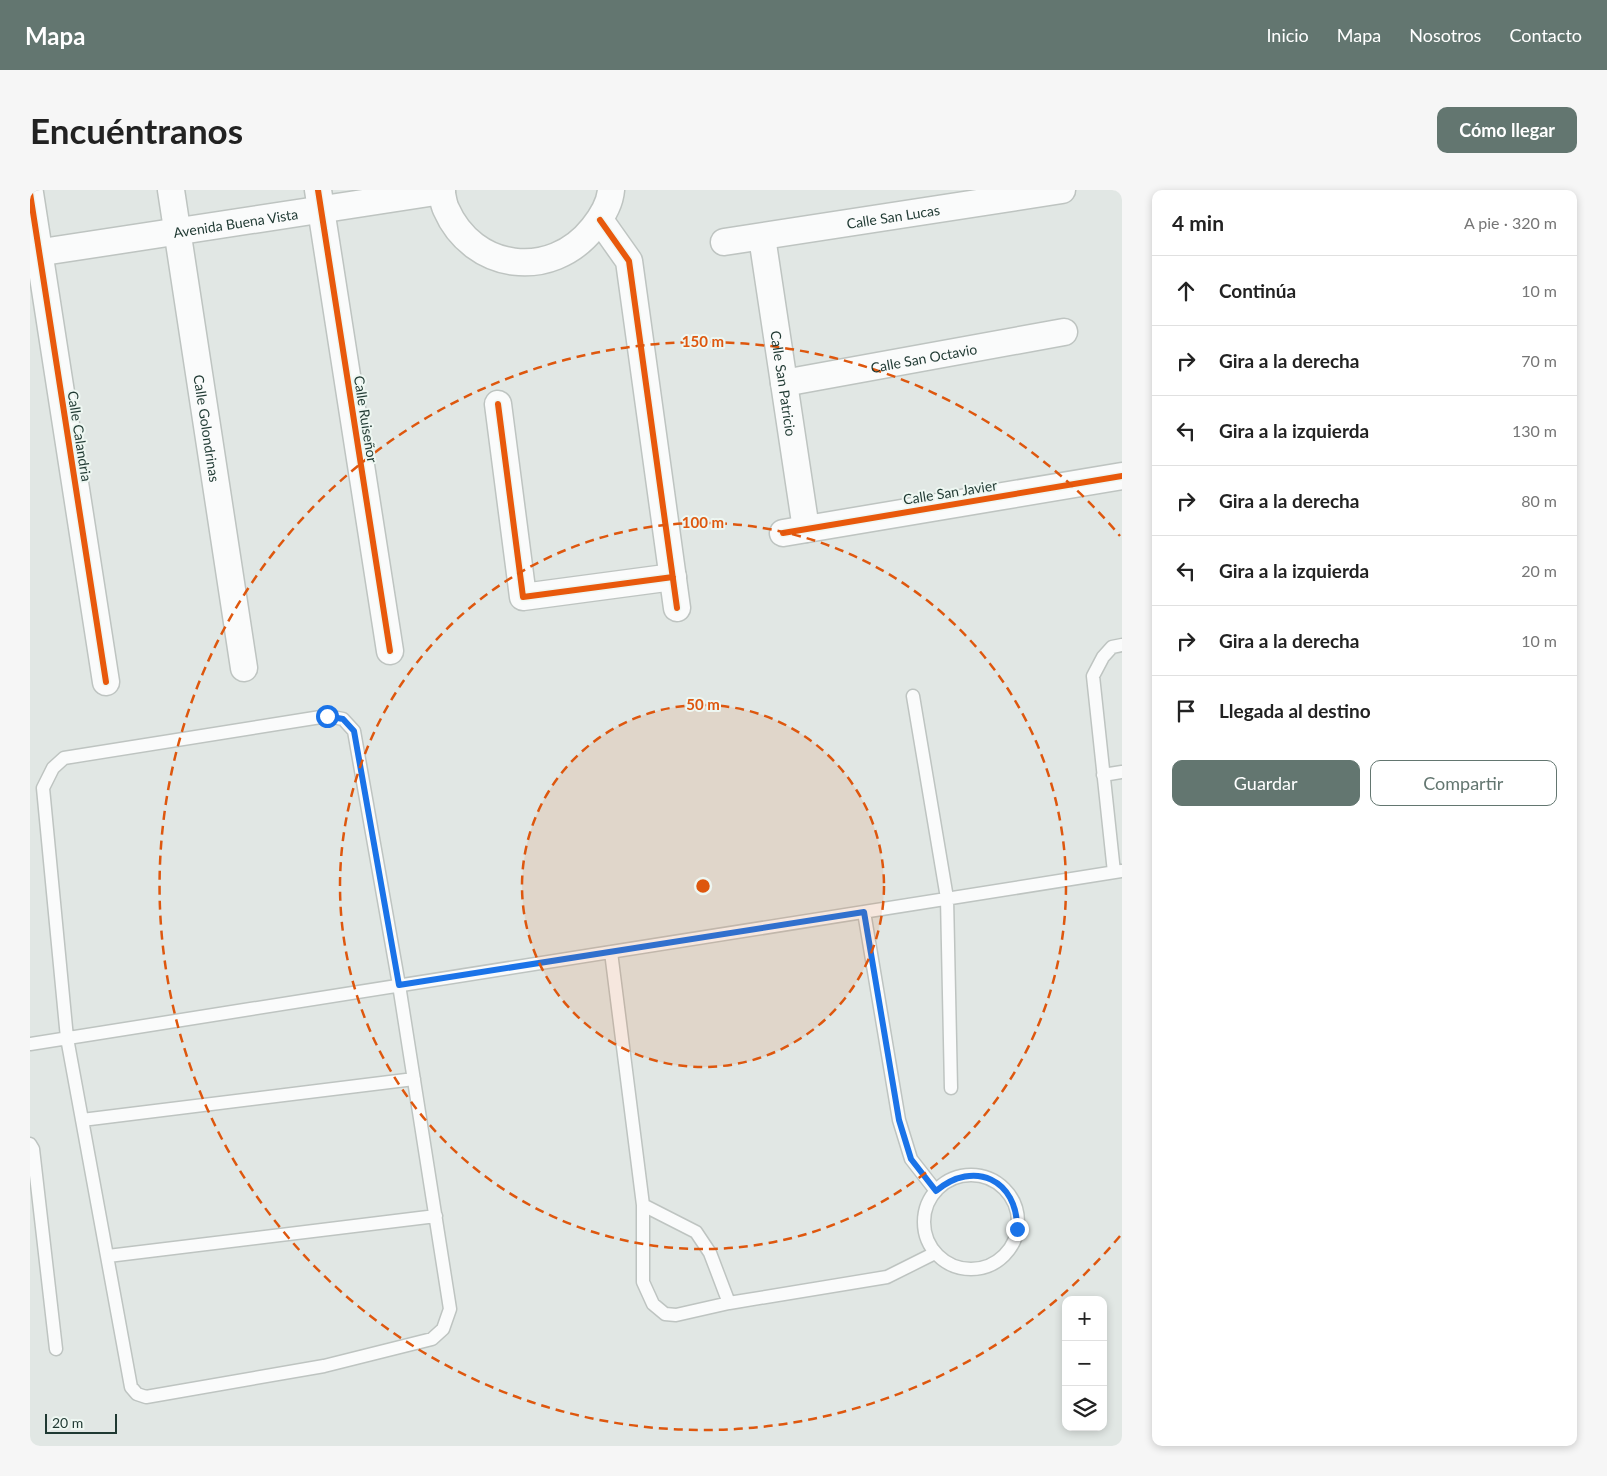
<!DOCTYPE html>
<html lang="es">
<head>
<meta charset="utf-8">
<style>
  body { margin:0; font-family:Lato,sans-serif; background:#f6f6f6; color:#222 }
  .controls { position:absolute; right:15px; bottom:15px; display:grid; overflow:hidden; border-radius:10px; box-shadow:0 2px 8px #0003 }
  .controls button { width:45px; height:45px; display:grid; place-items:center; padding:0; border:0; border-bottom:1px solid #e0e0e0; background:#fff; color:#222; font:25px sans-serif }
  .scale { position:absolute; left:15px; bottom:12px; width:72px; box-sizing:border-box; padding-left:5px; border:2px solid #1f3932; border-top:0; font-size:14px; line-height:18px; white-space:nowrap; color:#1f3932; -webkit-text-stroke:4px #eef7f2; paint-order:stroke }
  .stop { position:absolute; width:15px; height:15px; margin:-11px; border:4px solid #1a73e8; border-radius:50%; background:#fff }
  .stop.end { background:#1a73e8; border-color:#fff; box-shadow:0 1px 5px #0008 }
  .list { margin:0; padding:0; list-style:none }
  h2 { display:flex; justify-content:space-between; align-items:center; height:65px; margin:0; padding:0 20px; font-size:21px }
  h2 small { font-size:16px; font-weight:400; color:#767676 }
  .list li { display:grid; grid-template-columns:32px 1fr auto; gap:15px; align-items:center; box-sizing:border-box; height:70px; padding:0 20px; border-top:1px solid #e0e0e0 }
  .list b { display:block; font-size:19px; white-space:nowrap }
  .list em { font-size:16px; font-style:normal; color:#767676 }
  .actions { display:flex; gap:10px; padding:15px 20px }
  .actions a { flex:1; padding:11px 0; border:1px solid #637670; border-radius:10px; text-align:center; font-size:18px; color:#637670 }
  .actions .main { background:#637670; color:#fff }
  .icon { flex:none; width:28px; height:28px; fill:none; stroke:currentColor; stroke-width:2; stroke-linecap:round; stroke-linejoin:round }
  .map { position:relative; flex:none; width:1092px; height:1256px; overflow:hidden; border-radius:10px }
  header { display:flex; align-items:center; gap:30px; box-sizing:border-box; height:70px; padding:0 25px; background:#637670; color:#fff }
  header strong { font-size:24px }
  nav { display:flex; gap:28px; margin-inline-start:auto; font-size:18px }
  .intro { display:flex; align-items:center; justify-content:space-between; box-sizing:border-box; height:120px; padding:0 30px }
  h1 { margin:0; font-size:35px }
  .button { padding:12px 22px; border-radius:10px; background:#637670; color:#fff; font-size:18px; font-weight:700 }
  main { display:flex; gap:30px; padding:0 30px }
  aside { flex:1; background:#fff; border-radius:10px; box-shadow:0 2px 8px #0003 }
  .map>svg:first-child { display:block }
  .lines { fill:none; stroke-linecap:round; stroke-linejoin:round }
  .lane-casing { stroke:#bec4c1; stroke-width:15 }
  .street-casing { stroke:#bec4c1; stroke-width:29 }
  .lane { stroke:#fafbfb; stroke-width:12 }
  .street { stroke:#fafbfb; stroke-width:26 }
  .cycleway-casing { stroke:#eef7f2; stroke-width:9 }
  .cycleway { stroke:#e8590c; stroke-width:6 }
  .route { stroke:#1a73e8; stroke-width:6 }
  .ring { fill:none; stroke:#de570e; stroke-width:2.5; stroke-dasharray:9 6 }
  .labels { text-anchor:middle; dominant-baseline:central; stroke-width:4; stroke-linejoin:round; paint-order:stroke }
  .street-label { font-size:14px; fill:#1f3932; stroke:#eef7f2 }
  .centre { fill:#de570e; stroke:#eef7f2; stroke-width:2.5 }
  .ring-label { font-size:15px; text-anchor:middle; font-weight:bold; fill:#de570e; stroke:#eef7f2; stroke-width:4; stroke-linejoin:round; paint-order:stroke }
</style>
</head>
<body>
<header>
<strong>Mapa</strong>
<nav><a>Inicio</a><a>Mapa</a><a>Nosotros</a><a>Contacto</a></nav>
</header>
<div class="intro"><h1>Encuéntranos</h1><a class="button">Cómo llegar</a></div>
<main>
<div class="map">
<svg width="1092" height="1256" viewBox="0 0 1092 1256">
  <rect width="100%" height="100%" fill="#e1e7e4"/>
  <g class="lines">
    <defs>
      <path id="lane" d="M883,506l34,202 4,190
        M297,526l16,3 11,12 45,254 51,324 -7,20 -11,10 -108,27 -178,31 -9,-3 -6,-7 -64,-349 -24,-250 10,-20 11,-10z
        M1073,585l19,-3
        M1084,682l-21,-196 10,-19 9,-10 10,-2
        M834,722l35,208 12,39 25,32
        M581,762l32,253v77l10,22 12,10 11,1 53,-12 158,-26 48,-24
        M0,854l1092,-173
        M52,930l332,-41
        M0,954l3,5 23,200
        M894 1032a47 47 0 1 1 94 0a47 47 0 1 1-94 0Z
        M613,1015l53,27 14,21 19,50
        M78,1066l328,-40"/>
      <g id="street">
        <path id="s1" d="M141,0l73,478"/>
        <path d="M288,0l72,461"/>
        <path d="M411,0c2,6 2,13 5,19 27,62 105,72 147,19 8,-10 17,-25 18,-38"/>
        <path d="M0,3l76,489"/>
        <path d="M570,30l29,41 48,347"/>
        <path id="s2" d="M732,47l44,292"/>
        <path id="s3" d="M694,52l338,-52"/>
        <path id="s4" d="M0,64l412,-63"/>
        <path id="s5" d="M754,193l280,-51"/>
        <path d="M468,214l25,193 150,-20"/>
        <path d="M753,343l339,-57"/>
      </g>
    </defs>
    <use href="#lane" class="lane-casing"/>
    <use href="#street" class="street-casing"/>
    <use href="#lane" class="lane"/>
    <use href="#street" class="street"/>
    <defs>
      <path id="cycleway" d="M288,0l72,461
        M0,3l76,489
        M570,30l29,41 48,347
        M468,214l25,193 150,-20
        M753,343l339,-57"/>
    </defs>
    <use href="#cycleway" class="cycleway-casing"/>
    <use href="#cycleway" class="cycleway"/>
  </g>
  <g class="lines">
    <path class="route" d="M297,526l16,3 11,12 45,254 465,-73 35,208 12,39 25,32c38,-32 82,-11 81,38"/>
  </g>
  <circle cx="673" cy="696" r="181" fill="#de570e" fill-opacity=".12"/>
  <g class="ring">
    <circle cx="673" cy="696" r="181"/>
    <circle cx="673" cy="696" r="363"/>
    <path d="M1090 1046A544 544 0 1 1 1090 346"/>
  </g>
  <g class="labels">
    <g class="street-label">
      <text stroke="none"><textPath href="#s3" startOffset="171">Calle San Lucas</textPath></text>
      <text stroke="none"><textPath href="#s4" startOffset="208">Avenida Buena Vista</textPath></text>
      <text stroke="none"><textPath href="#s5" startOffset="142">Calle San Octavio</textPath></text>
      <text stroke="none"><textPath href="#s2" startOffset="148">Calle San Patricio</textPath></text>
      <text transform="translate(336 229) rotate(81)">Calle Ruiseñor</text>
      <text stroke="none"><textPath href="#s1" startOffset="241">Calle Golondrinas</textPath></text>
      <text transform="translate(50 246) rotate(81)">Calle Calandria</text>
      <text transform="translate(920 302) rotate(-9)">Calle San Javier</text>
    </g>
  </g>
  <circle cx="673" cy="696" r="8" class="centre"/>
  <g class="ring-label">
    <text x="673" y="157">150 m</text>
    <text x="673" y="338">100 m</text>
    <text x="673" y="520">50 m</text>
  </g>
</svg>
<div class="controls">
<button>+</button>
<button>−</button>
<button><svg class="icon" aria-label="layers" viewBox="0 0 24 24"><path d="M12 4l9 5-9 5-9-5zM3 14l9 5 9-5"/></svg></button>
</div>
<div class="scale">20 m</div>
<div class="stop" style="left:297px;top:526px"></div>
<div class="stop end" style="left:987px;top:1039px"></div>
</div>
<aside>
<h2>4 min<small>A pie · 320 m</small></h2>
<ul class="list">
<li><svg class="icon" aria-label="ahead" viewBox="0 0 24 24"><path d="M12 20V5M6 11l6-6 6 6"/></svg><div><b>Continúa</b></div><em>10 m</em></li>
<li><svg class="icon" aria-label="right" viewBox="0 0 24 24"><path d="M7 20v-9h11M14 6l5 5-5 5"/></svg><div><b>Gira a la derecha</b></div><em>70 m</em></li>
<li><svg class="icon" aria-label="left" viewBox="0 0 24 24"><path d="M17 20v-9H6M10 6l-5 5 5 5"/></svg><div><b>Gira a la izquierda</b></div><em>130 m</em></li>
<li><svg class="icon" aria-label="right" viewBox="0 0 24 24"><path d="M7 20v-9h11M14 6l5 5-5 5"/></svg><div><b>Gira a la derecha</b></div><em>80 m</em></li>
<li><svg class="icon" aria-label="left" viewBox="0 0 24 24"><path d="M17 20v-9H6M10 6l-5 5 5 5"/></svg><div><b>Gira a la izquierda</b></div><em>20 m</em></li>
<li><svg class="icon" aria-label="right" viewBox="0 0 24 24"><path d="M7 20v-9h11M14 6l5 5-5 5"/></svg><div><b>Gira a la derecha</b></div><em>10 m</em></li>
<li><svg class="icon" aria-label="arrive" viewBox="0 0 24 24"><path d="M6 21V4h12l-3 4 3 4H6"/></svg><div><b>Llegada al destino</b></div></li>
</ul>
<div class="actions"><a class="main">Guardar</a><a>Compartir</a></div>
</aside>
</main>
</body>
</html>
